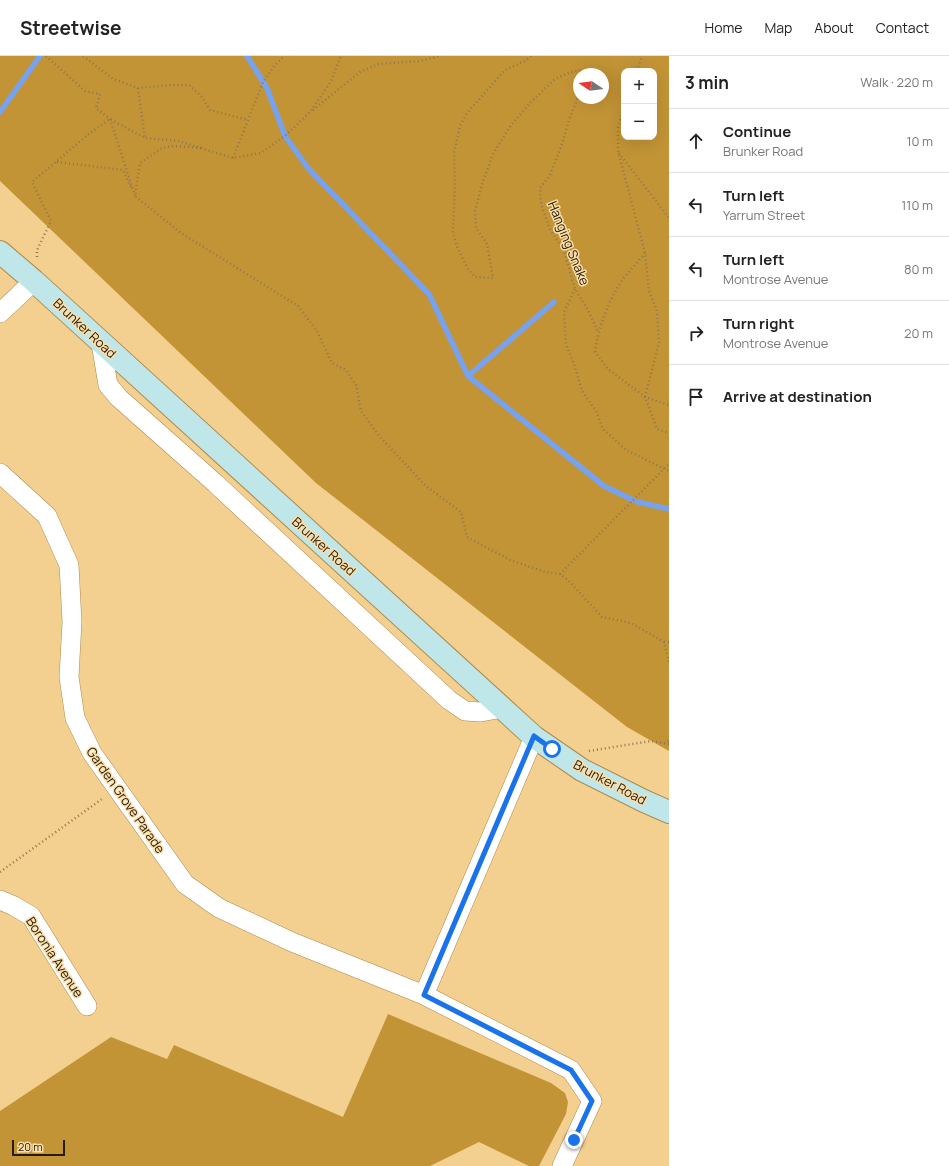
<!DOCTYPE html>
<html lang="en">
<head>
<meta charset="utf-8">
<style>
  body { margin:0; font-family:Manrope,sans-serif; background:#f6f6f6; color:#222 }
  .controls { position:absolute; right:12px; top:12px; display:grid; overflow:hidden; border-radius:8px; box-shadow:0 4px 16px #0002 }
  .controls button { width:36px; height:36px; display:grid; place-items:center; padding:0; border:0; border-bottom:1px solid #e0e0e0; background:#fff; color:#222; font:20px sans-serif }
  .compass { position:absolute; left:573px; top:12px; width:36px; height:36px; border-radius:50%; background:#fff; box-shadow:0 4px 16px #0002; rotate:283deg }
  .scale { position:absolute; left:12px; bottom:10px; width:53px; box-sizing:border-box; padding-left:4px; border:2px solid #281b02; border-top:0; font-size:11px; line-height:14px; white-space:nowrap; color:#281b02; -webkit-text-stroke:3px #fadeac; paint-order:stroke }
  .stop { position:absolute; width:12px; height:12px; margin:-9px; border:3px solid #1a73e8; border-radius:50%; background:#fff }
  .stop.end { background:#1a73e8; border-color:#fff; box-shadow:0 1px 4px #0008 }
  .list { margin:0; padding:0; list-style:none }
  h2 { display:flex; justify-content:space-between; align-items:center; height:52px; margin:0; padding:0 16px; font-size:17px }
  h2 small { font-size:13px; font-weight:400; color:#767676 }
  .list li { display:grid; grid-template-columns:26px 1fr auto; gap:12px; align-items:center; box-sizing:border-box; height:64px; padding:0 16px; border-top:1px solid #e0e0e0 }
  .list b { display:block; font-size:15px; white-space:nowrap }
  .list p { margin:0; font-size:13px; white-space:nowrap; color:#767676 }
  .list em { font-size:13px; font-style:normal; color:#767676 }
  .icon { flex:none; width:22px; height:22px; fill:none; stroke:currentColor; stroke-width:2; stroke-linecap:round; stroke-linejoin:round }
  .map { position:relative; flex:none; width:669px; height:1110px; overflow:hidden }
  header { display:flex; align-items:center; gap:24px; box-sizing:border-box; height:56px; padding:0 20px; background:#fff; border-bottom:1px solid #e0e0e0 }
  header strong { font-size:19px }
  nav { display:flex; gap:22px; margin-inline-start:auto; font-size:14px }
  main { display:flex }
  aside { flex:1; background:#fff }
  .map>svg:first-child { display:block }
  .forest { fill:#c39436; fill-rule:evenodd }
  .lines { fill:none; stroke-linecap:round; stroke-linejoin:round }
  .stream { stroke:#77a2ef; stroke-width:5.5 }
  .minor-casing { stroke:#ac8b4d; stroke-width:20 }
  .secondary-casing { stroke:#ac8b4d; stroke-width:24 }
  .path { stroke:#90774b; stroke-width:2.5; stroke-dasharray:1 3; stroke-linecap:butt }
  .minor { stroke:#fff; stroke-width:19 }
  .secondary { stroke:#bfe6e8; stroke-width:22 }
  .path-bridge { stroke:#90774b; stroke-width:2.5; stroke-dasharray:1 3; stroke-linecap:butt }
  .route { stroke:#1a73e8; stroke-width:5 }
  .labels { text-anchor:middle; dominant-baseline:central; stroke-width:3; stroke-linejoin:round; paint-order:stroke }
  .street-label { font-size:13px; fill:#281b02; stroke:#fadeac }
</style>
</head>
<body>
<header>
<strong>Streetwise</strong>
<nav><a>Home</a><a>Map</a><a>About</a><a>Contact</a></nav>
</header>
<main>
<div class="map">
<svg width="669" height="1110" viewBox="0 0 669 1110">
  <rect width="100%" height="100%" fill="#f3cf90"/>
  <path class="forest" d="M0,0h669v695l-42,-24 -311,-244 -316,-302zM624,15h30v66h-30zM579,18h24v24h-24z
    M388,958l163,69 14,10 3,9 -2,12 -27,52h-10l-50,-24 -49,24h-430v-55l111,-74 56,22 7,-14 169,72z"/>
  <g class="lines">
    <path class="stream" d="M247,0l20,32 18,48 23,32 121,126 39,82 136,110 29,14
      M0,56l40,-56
      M468,320l86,-74
      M638,446l31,7"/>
    <defs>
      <path id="minor" d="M0,257l34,-32
        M101,287l7,42 11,13 96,85 234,217 16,11 16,1 21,-4
        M0,417l47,43 22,49 3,57 -3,55 6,41 17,35 93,131 34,24 73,34 132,53 147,75 21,31 -30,65
        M0,844l14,6 17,10 56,90
        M424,939l110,-258"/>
      <path id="secondary" d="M0,196l34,29 500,456 48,33 62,31 25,11"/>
    </defs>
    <use href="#minor" class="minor-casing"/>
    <use href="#secondary" class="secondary-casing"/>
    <path class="path" d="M46,0l39,35 15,3 -4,14 14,11 25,77
      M83,0l30,23 25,9 31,-3h20l13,12 8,13 38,10
      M531,0l-6,5 -20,9 -38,43 -7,13 -6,27 1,32 -2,48 5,16 10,20 7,8 18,1 -6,-34 -11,-16 -1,-17 8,-30 10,-27 18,-29 21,-24 23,-22 16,-7 11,-2 -1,4
      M637,15l5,-15
      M138,32l7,50
      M579,39l-9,22 -8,27 -12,31 -10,13 1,16 9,25 14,22 11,38 13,21 10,22
      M624,52l-6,19v24l27,102 4,38 8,20 2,31 -14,55 12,32 12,4
      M313,54l47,-38 18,-8 42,-3 20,-5
      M201,92l32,10 28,-5 24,-17 26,-25 20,-30 10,-25
      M619,97l50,65
      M233,102l30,-76 11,-16 10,-10
      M57,106l66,8 8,17
      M645,197c-7,9 -15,17 -22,26 -15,22 -24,47 -28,73l13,17 37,28 24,8
      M37,201v-7l14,-29 -19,-39 58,-49 20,-14 35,19 34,3 22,7 -28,-2 -11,2 -22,15 -5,33 46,37 117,73 19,25 15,32 14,7 10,15 5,26 19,26 46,49 35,26 6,25 43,23 35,12 15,2 8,6 34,37 29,6 33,19 5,20
      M575,233l-11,23 2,33 8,19 8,27 14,20 7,18 23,21 43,21
      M560,518l93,-94
      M664,586h5
      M664,687l5,-3
      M589,695l62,-10 18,3
      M0,816l102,-73"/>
    <use href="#minor" class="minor"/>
    <use href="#secondary" class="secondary"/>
    <path class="path-bridge" d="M653,424l16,-16"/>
  </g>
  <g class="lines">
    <path class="route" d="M552,693l-18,-13 -110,259 147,75 21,31 -18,39"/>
  </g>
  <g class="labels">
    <g class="street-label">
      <text transform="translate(569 187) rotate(68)">Hanging Snake</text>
      <text transform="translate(85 272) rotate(43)">Brunker Road</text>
      <text transform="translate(324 490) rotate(42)">Brunker Road</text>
      <text transform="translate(610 726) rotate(28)">Brunker Road</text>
      <text transform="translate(126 744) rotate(55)">Garden Grove Parade</text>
      <text transform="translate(55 901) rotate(57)">Boronia Avenue</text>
    </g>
  </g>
</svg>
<div class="controls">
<button>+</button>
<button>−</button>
</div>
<svg class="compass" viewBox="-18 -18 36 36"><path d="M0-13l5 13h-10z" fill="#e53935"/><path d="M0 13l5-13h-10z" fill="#767676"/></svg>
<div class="scale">20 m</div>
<div class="stop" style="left:552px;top:693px"></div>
<div class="stop end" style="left:574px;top:1084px"></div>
</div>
<aside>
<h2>3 min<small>Walk · 220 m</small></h2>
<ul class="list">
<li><svg class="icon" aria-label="ahead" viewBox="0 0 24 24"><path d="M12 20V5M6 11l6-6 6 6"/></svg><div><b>Continue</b><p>Brunker Road</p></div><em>10 m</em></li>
<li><svg class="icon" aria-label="left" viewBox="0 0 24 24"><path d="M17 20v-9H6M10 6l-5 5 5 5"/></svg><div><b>Turn left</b><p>Yarrum Street</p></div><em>110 m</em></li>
<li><svg class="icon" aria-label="left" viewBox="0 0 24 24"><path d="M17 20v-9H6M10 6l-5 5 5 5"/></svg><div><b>Turn left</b><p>Montrose Avenue</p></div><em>80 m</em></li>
<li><svg class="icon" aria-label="right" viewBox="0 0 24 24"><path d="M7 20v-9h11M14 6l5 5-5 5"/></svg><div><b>Turn right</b><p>Montrose Avenue</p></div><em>20 m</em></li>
<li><svg class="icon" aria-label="arrive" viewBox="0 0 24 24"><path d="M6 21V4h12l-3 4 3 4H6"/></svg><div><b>Arrive at destination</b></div></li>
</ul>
</aside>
</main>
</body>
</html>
